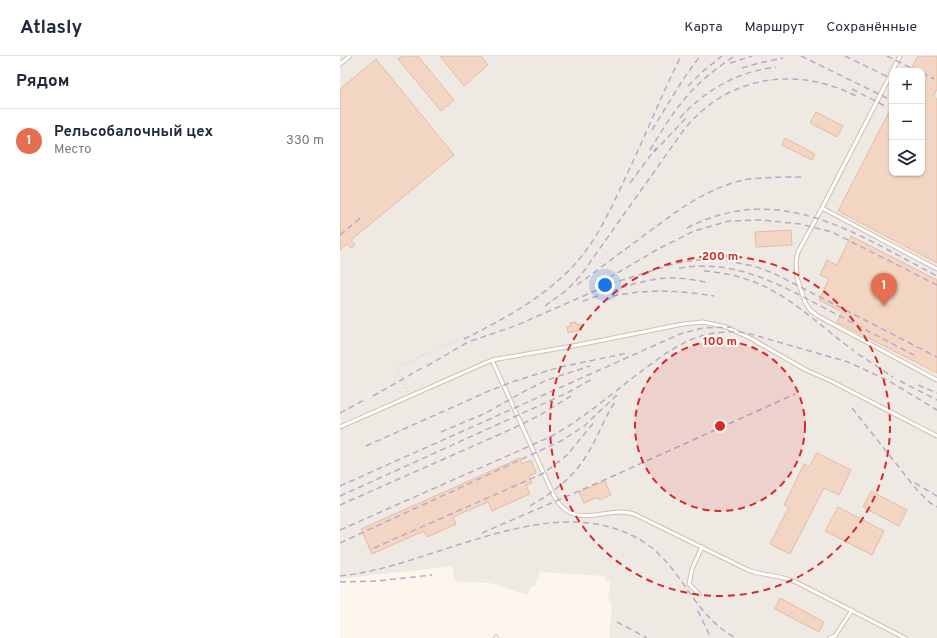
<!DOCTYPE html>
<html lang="ru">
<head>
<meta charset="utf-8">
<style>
  body { margin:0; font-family:Overpass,sans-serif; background:#f6f6f7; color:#1f2937 }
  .controls { position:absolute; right:12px; top:12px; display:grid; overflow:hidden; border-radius:8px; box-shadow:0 1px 3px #0004 }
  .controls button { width:36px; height:36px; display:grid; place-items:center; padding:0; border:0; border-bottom:1px solid #e0e1e3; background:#fff; color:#1f2937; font:20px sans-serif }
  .you { position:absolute; left:265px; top:229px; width:14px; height:14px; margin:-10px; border:3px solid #fff; border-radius:50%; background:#1a73e8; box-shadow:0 0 0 6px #1a73e833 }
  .badge { display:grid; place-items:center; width:26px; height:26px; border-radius:50%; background:#e76f51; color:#fff; font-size:13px; font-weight:700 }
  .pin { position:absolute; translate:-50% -33px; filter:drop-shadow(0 1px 2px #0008) }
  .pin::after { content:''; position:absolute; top:21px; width:14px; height:12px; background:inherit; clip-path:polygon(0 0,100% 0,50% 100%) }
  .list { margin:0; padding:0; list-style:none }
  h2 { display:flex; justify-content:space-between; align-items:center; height:52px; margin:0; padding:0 16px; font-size:17px }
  h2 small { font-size:13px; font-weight:400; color:#747a83 }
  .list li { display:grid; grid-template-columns:26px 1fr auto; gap:12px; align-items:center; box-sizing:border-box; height:64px; padding:0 16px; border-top:1px solid #e0e1e3 }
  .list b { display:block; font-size:15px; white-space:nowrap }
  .list p { margin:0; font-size:13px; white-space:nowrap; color:#747a83 }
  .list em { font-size:13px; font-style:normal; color:#747a83 }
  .icon { flex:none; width:22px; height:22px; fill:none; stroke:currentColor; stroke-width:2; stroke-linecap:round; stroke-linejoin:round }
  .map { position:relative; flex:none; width:597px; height:582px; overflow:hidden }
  header { display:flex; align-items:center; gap:24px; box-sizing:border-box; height:56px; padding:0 20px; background:#fff; border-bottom:1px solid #e0e1e3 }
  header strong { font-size:19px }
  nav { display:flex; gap:22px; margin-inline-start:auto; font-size:14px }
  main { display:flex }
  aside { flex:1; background:#fff }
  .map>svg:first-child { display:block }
  .industrial { fill:#efe9e4; fill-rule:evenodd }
  .building { fill:#f3d5c3; stroke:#e6bba3 }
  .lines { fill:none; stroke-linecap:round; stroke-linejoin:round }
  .lane-casing { stroke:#d1beb0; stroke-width:5 }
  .path { stroke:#d9b8a5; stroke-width:1; stroke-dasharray:1 3; stroke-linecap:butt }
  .lane { stroke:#fff; stroke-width:3 }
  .rail { stroke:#b9a8c9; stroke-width:1.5; stroke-dasharray:6 4; stroke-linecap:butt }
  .ring { fill:none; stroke:#d62828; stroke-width:2; stroke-dasharray:7 5 }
  .centre { fill:#d62828; stroke:#fffaf3; stroke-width:2 }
  .ring-label { font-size:12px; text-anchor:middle; font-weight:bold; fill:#d62828; stroke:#fffaf3; stroke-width:4; stroke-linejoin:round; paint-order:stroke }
</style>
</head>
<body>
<header>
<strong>Atlasly</strong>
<nav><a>Карта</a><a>Маршрут</a><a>Сохранённые</a></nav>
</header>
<main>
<aside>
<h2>Рядом<small></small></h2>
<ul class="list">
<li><span class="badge">1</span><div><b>Рельсобалочный цех</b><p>Место</p></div><em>330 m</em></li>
</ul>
</aside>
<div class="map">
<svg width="597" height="582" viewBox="0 0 597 582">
  <rect width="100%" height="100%" fill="#fdf6ec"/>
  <path class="industrial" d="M0,0h597v582h-328l3,-33 -4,-6 2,-17 -5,-1v-5l-65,-4 -5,14h-3l-4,9 -38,-12 -31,-1 -5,-2 -1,-14 -113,13zM552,15h30v102h-30z"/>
  <path class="building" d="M62,0h16l36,44 -13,11 -43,-52z
    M100,0h41l7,9 -24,21z
    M578,0h19v33l-4,8 4,2v164l-99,-52 54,-105v67h30v-102h-12z
    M36,3l78,96 -103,85 4,5 -4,3 -4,-4 -7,6v-161z
    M476,56l27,14 -6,11 -27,-14z
    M445,82l30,16 -3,6 -30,-15z
    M451,174l1,15 -36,2 -1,-15z
    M511,180l86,44v93l-100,-51 5,-10 -23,-12 10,-21 -9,-4 7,-15 10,5z
    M236,266v3l4,-1 2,6 -14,3 -1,-6 4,-1 -1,-3z
    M477,397l34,17 -12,25 -15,-7 -34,66 -20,-10 19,-37 -5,-2 20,-41 5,3z
    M180,402l2,6 9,-4 5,13 -7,3 3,7 -6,2 4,9 -38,17 -4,-9 -35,15 3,7 -29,13 -3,-6 -52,23 -11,-25z
    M265,425l6,14 -12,5 -1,-3 -14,6 -5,-11z
    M531,435l36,19 -8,16 -36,-19z
    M498,451l46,24 -12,24 -47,-24z
    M440,542l44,24 -5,10 -44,-23z"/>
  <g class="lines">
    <defs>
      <path id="lane" d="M0,8l10,-8
        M552,15l8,-15
        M552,16l-70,136 115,61
        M482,152l-24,44 -2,9 1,17 8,24 5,8 8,6 119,64
        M152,304l62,136c21,37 51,9 80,18l114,56c16,6 32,5 48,12l109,56
        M0,371l152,-67 86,-15 105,-21 20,-2 23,5 24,11 56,32 25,11 106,55
        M359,538l-10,-10 3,-15 10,-22
        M156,582v-1
        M490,582l5,-2 17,-26"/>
    </defs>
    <use href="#lane" class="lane-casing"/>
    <path class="path" d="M68,336l-11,-25 60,-27"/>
    <use href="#lane" class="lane"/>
    <path class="rail" d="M461,0l88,43
      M505,0l47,23
      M547,0l30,15
      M390,7l22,-7
      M402,12l17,-5 24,-5
      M582,17l12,6
      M348,30l14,-14 20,-16
      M512,33l33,17
      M340,62c26,-29 58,-46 96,-51
      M312,74l30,-49 18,-25
      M310,94c19,-31 32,-53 60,-76 8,-6 16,-13 25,-18
      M314,96l34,-36
      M290,127l26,-35
      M347,172c93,-48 169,6 250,48
      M0,179l23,-19
      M339,212c57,-9 100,16 149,42 29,15 57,30 86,45
      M364,215c69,5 98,41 150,80
      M260,227l60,-35 34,-17 35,-10 33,-1 38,4 32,8 105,53
      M237,229l96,-71c23,-16 48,-30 76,-35 19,-2 38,-2 56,-2
      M272,240c38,-7 65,-6 102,0
      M243,245c27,-9 55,-21 83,-23 14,-1 27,2 40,4
      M205,250l23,-17 13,-14 102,-144c43,-55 112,-66 173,-35
      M124,283c42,-21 87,-45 117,-82 20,-25 33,-55 47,-85 18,-38 34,-78 53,-116
      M131,285l44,-15 98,-43 64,-20 20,-3h26l31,6 21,8 162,83
      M518,298l35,23
      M87,310l41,-24
      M560,325l37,19
      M578,329l19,8
      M33,340l49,-28
      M512,352l65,82 12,12 8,5
      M0,357l24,-13
      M101,376l45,-19 35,-20 26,-13 43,-14
      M26,390l125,-56 24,-9 45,-14 68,-14
      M575,427l22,13
      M0,430l340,-152 23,-6 28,-1
      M0,440l227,-103 27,-15
      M0,449l174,-77 26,-13 31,-19
      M190,450c24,-14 44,-29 58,-53 10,-16 16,-35 27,-51
      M0,474l210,-93c31,-17 58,-40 85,-61 36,-27 64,-50 112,-43l101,29 41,19 48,29
      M142,477l120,-52 193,-87
      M0,487l221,-102 23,-15 33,-31
      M34,492l170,-75 23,-18 29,-35
      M0,520c94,-9 212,-90 302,-35 40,24 50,74 94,97
      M0,526l37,-1 55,-6
      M358,555l13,27
      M277,566l30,16"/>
  </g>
  <circle cx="380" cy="370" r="85" fill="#d62828" fill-opacity=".12"/>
  <g class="ring">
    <circle cx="380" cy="370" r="85"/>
    <circle cx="380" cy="370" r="170"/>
  </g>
  <circle cx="380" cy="370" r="6" class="centre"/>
  <g class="ring-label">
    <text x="380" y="204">200 m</text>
    <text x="380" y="289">100 m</text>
  </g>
</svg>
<div class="controls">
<button>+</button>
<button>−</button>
<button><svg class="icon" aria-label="layers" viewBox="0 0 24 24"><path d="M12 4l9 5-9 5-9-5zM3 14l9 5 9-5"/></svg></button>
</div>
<div class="you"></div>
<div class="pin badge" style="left:544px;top:250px">1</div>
</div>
</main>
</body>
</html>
